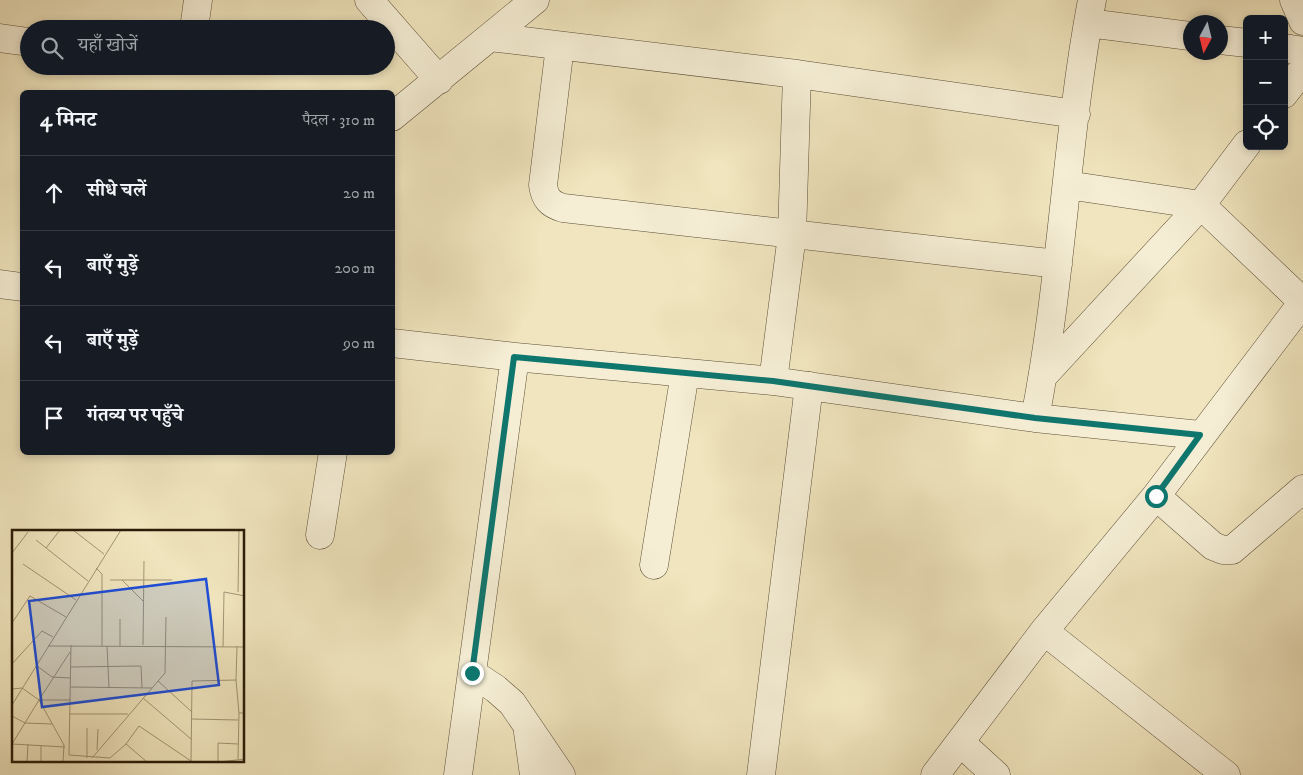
<!DOCTYPE html>
<html lang="hi">
<head>
<meta charset="utf-8">
<style>
  body { margin:0; font-family:"IM FELL DW Pica","Noto Serif Devanagari",serif; background:#20242c; color:#f1f3f6 }
  .controls { position:absolute; right:15px; top:15px; display:grid; overflow:hidden; border-radius:8px; box-shadow:0 2px 8px #0003 }
  .controls button { width:45px; height:45px; display:grid; place-items:center; padding:0; border:0; border-bottom:1px solid #363941; background:#171b24; color:#f1f3f6; font:25px sans-serif }
  .compass { position:absolute; left:1183px; top:15px; width:45px; height:45px; border-radius:50%; background:#171b24; box-shadow:0 2px 8px #0003; rotate:187deg }
  .stop { position:absolute; width:15px; height:15px; margin:-11px; border:4px solid #0f766e; border-radius:50%; background:#fff }
  .stop.end { background:#0f766e; border-color:#fff; box-shadow:0 1px 5px #0008 }
  .list { margin:0; padding:0; list-style:none }
  h2 { display:flex; justify-content:space-between; align-items:center; height:65px; margin:0; padding:0 20px; font-size:21px }
  h2 small { font-size:16px; font-weight:400; color:#9ea1a6 }
  .list li { display:grid; grid-template-columns:32px 1fr auto; gap:15px; align-items:center; box-sizing:border-box; height:75px; padding:0 20px; border-top:1px solid #363941 }
  .list b { display:block; font-size:19px; white-space:nowrap }
  .list em { font-size:16px; font-style:normal; color:#9ea1a6 }
  .icon { flex:none; width:28px; height:28px; fill:none; stroke:currentColor; stroke-width:2; stroke-linecap:round; stroke-linejoin:round }
  .map { position:relative; flex:none; width:1303px; height:775px; overflow:hidden }
  .search { position:absolute; background:#171b24; box-shadow:0 2px 8px #0003; left:20px; top:20px; width:375px; height:55px; display:flex; align-items:center; gap:12px; box-sizing:border-box; padding:0 18px; border-radius:28px; color:#9ea1a6; font-size:19px }
  .panel { position:absolute; background:#171b24; box-shadow:0 2px 8px #0003; left:20px; top:90px; width:375px; height:365px; border-radius:8px }
  .map>svg:first-child { display:block }
  .lines { fill:none; stroke-linecap:round; stroke-linejoin:round }
  .minor-casing { stroke:#5c4e36; stroke-width:29 }
  .minor { stroke:#f5eed5; stroke-width:28 }
  .route { stroke:#0f766e; stroke-width:6 }
  .inset-road { fill:none; stroke:#a19575; stroke-width:1 }
  .view { fill:#1d4ed8; fill-opacity:0.15; stroke:#1d4ed8; stroke-width:2.5 }
  .inset-edge { fill:none; stroke:#2b1c08; stroke-width:2.5 }
</style>
</head>
<body>
<div class="map">
<svg width="1303" height="775" viewBox="0 0 1303 775">
  <rect width="100%" height="100%" fill="#f0e5be"/>
  <filter id="stains"><feTurbulence type="fractalNoise" baseFrequency=".004" numOctaves="4"/><feColorMatrix values="0 0 0 0 .2 0 0 0 0 .09 0 0 0 0 .02 0 0 0 .5 -.17"/></filter>
  <radialGradient id="worn" r=".72"><stop offset=".6" stop-color="#630" stop-opacity="0"/><stop offset="1" stop-color="#630" stop-opacity=".3"/></radialGradient>
  <g class="lines">
    <defs>
      <path id="minor" d="M369,0l70,80
        M1294,0l9,21
        M1088,23l102,13
        M194,29l4,-29
        M490,37l307,37 279,40
        M0,38l29,4
        M1220,40l27,3
        M560,46l-17,139c2,14 7,19 20,23l495,56
        M1284,48l19,3
        M1284,94l19,-25
        M392,117l143,-117
        M0,284l22,3
        M392,343l123,14 258,24 262,37 165,17
        M1044,375l157,-170 46,-61
        M773,381l19,-146 5,-161
        M1035,418c27,-138 31,-280 57,-418
        M1156,496l57,50 10,4h9l71,-61
        M320,535l13,-83
        M654,565l31,-192
        M1044,631l182,144
        M472,673l24,16 16,14 49,72
        M528,732l6,43
        M961,743l35,32
        M458,775l57,-418
        M761,775l48,-389
        M935,775l109,-144 112,-135 147,-194 -102,-97 -134,-20"/>
    </defs>
    <use href="#minor" class="minor-casing"/>
    <use href="#minor" class="minor"/>
  </g>
  <g class="lines">
    <path class="route" d="M472,673l42,-316 259,24 262,37 165,17 -44,61"/>
  </g>
  <g transform="translate(12 530)">
    <rect width="232" height="232" fill="#f0e5be"/>
    <path class="inset-road" d="M61,0l31,24M24,10l52,41M34,18l14,-18M0,23l16,-21M11,34l53,36M84,38l6,6v72M98,50h62M110,50l21,21M226,62l1,-62M0,93l18,-27 36,21M59,115l-2,110 41,3 16,-14M131,115l1,-84M36,116l197,1M95,116l2,42M108,116v-27M211,117l1,-55 21,4M0,134l30,-33 11,6M25,136l15,11 19,1M59,137l70,-1 1,22M224,150l3,33M146,151l34,31M59,157l81,1M0,159l10,-1 17,12 -27,44M131,168l48,41M27,170l31,-48M0,175l109,-175M58,184h58M0,186l13,7 27,1M180,189l46,1M0,214l53,3M29,215v17M85,220l1,-21M75,228v-30M80,228l73,-85 1,-56M226,229l1,-46h6M15,232l1,-18M51,232l1,-17 -25,-45h32M135,232l-21,-18 13,-18 52,35M179,232l1,-81 44,-1 1,-34M206,232v-19l20,1M207,232l26,-3"/>
    <path class="view" d="M194,49l13,106 -177,22 -13,-106z"/>
    <rect width="232" height="232" class="inset-edge"/>
  </g>
  <rect width="100%" height="100%" filter="url(#stains)"/>
  <rect width="100%" height="100%" fill="url(#worn)"/>
</svg>
<div class="controls">
<button>+</button>
<button>−</button>
<button><svg class="icon" aria-label="locate" viewBox="0 0 24 24"><circle cx="12" cy="12" r="6"/><path d="M12 2v4M12 18v4M2 12h4M18 12h4"/></svg></button>
</div>
<svg class="compass" viewBox="-18 -18 36 36"><path d="M0-13l5 13h-10z" fill="#e53935"/><path d="M0 13l5-13h-10z" fill="#9ea1a6"/></svg>
<div class="stop" style="left:1156px;top:496px"></div>
<div class="stop end" style="left:472px;top:673px"></div>
<div class="search"><svg class="icon" aria-label="search" viewBox="0 0 24 24"><circle cx="10" cy="10" r="6"/><path d="M15 15l6 6"/></svg>यहाँ खोजें</div>
<section class="panel">
<h2>4 मिनट<small>पैदल · 310 m</small></h2>
<ul class="list">
<li><svg class="icon" aria-label="ahead" viewBox="0 0 24 24"><path d="M12 20V5M6 11l6-6 6 6"/></svg><div><b>सीधे चलें</b></div><em>20 m</em></li>
<li><svg class="icon" aria-label="left" viewBox="0 0 24 24"><path d="M17 20v-9H6M10 6l-5 5 5 5"/></svg><div><b>बाएँ मुड़ें</b></div><em>200 m</em></li>
<li><svg class="icon" aria-label="left" viewBox="0 0 24 24"><path d="M17 20v-9H6M10 6l-5 5 5 5"/></svg><div><b>बाएँ मुड़ें</b></div><em>90 m</em></li>
<li><svg class="icon" aria-label="arrive" viewBox="0 0 24 24"><path d="M6 21V4h12l-3 4 3 4H6"/></svg><div><b>गंतव्य पर पहुँचे</b></div></li>
</ul>
</section>
</div>
</body>
</html>
